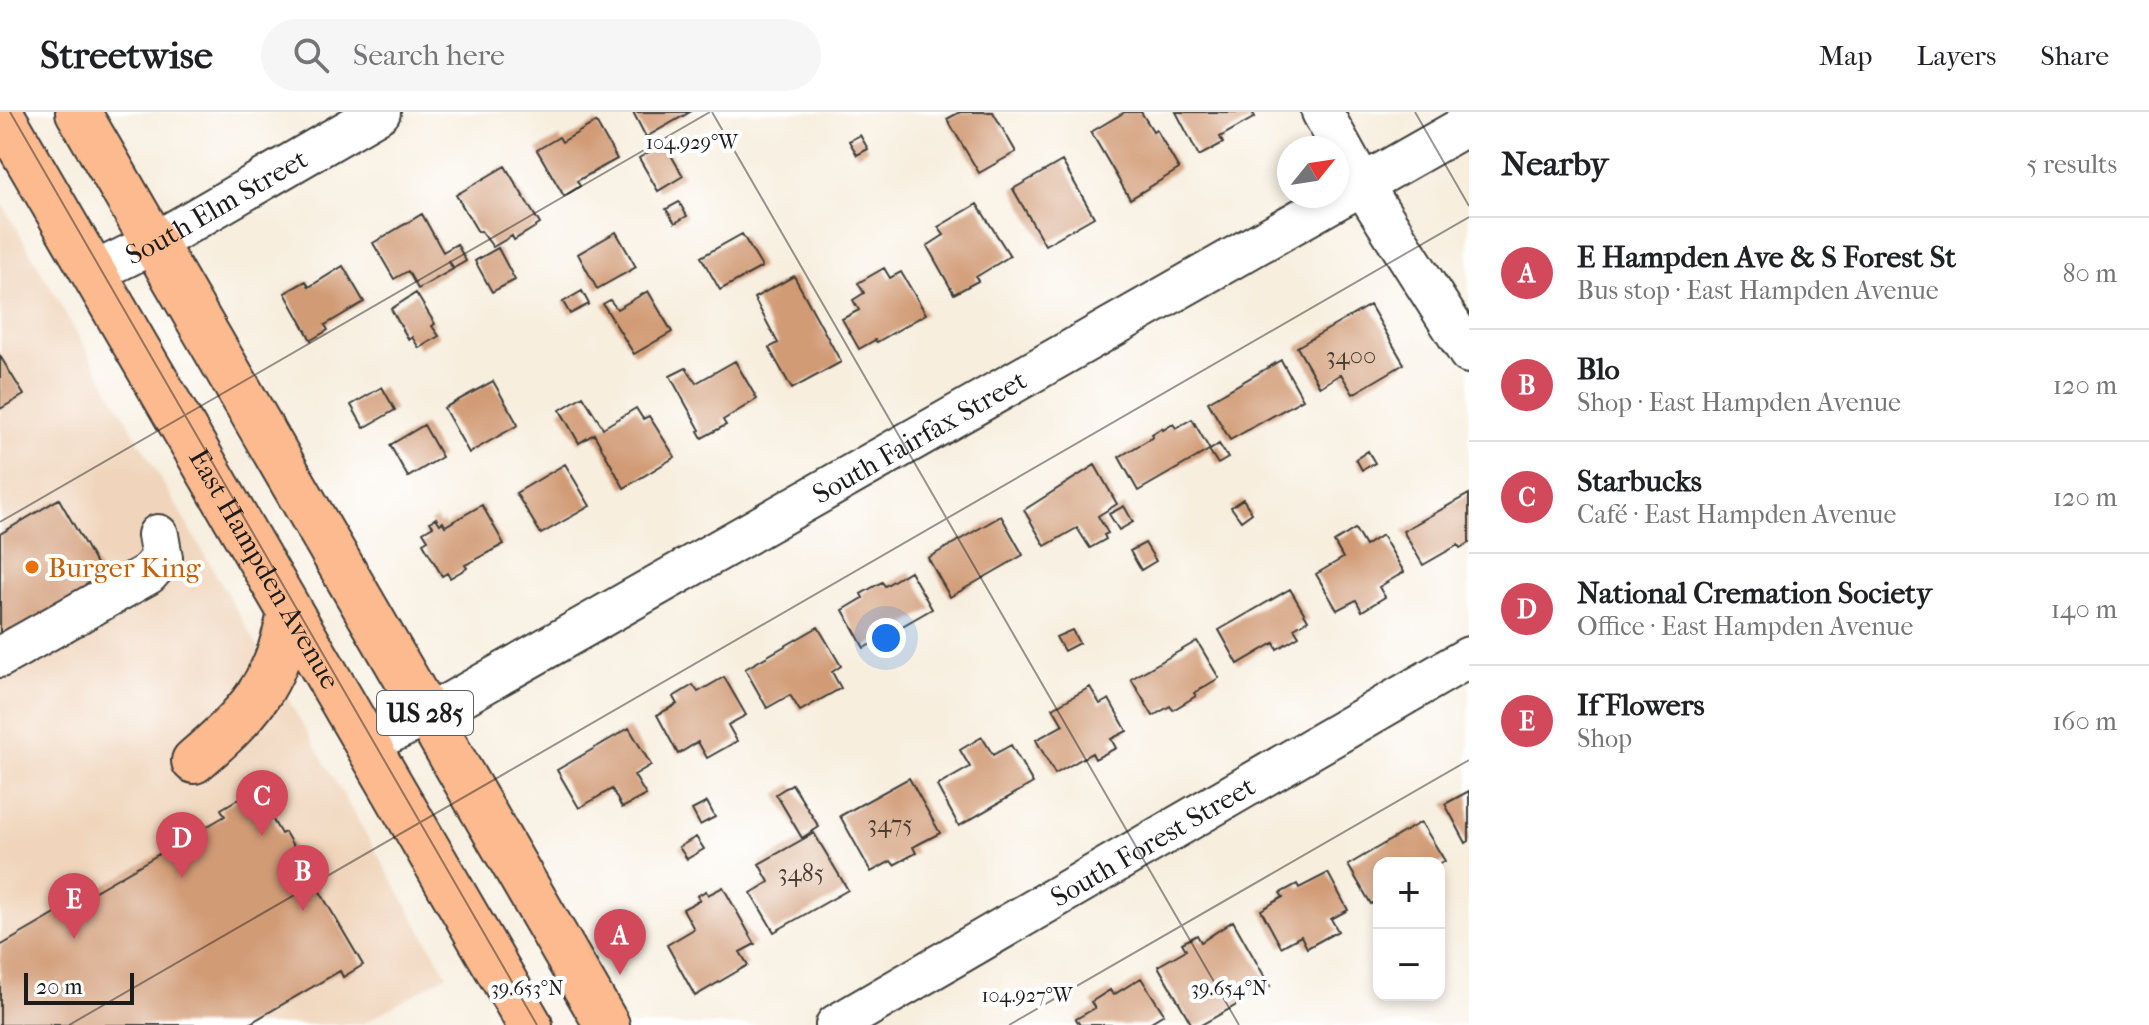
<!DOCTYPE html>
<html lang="en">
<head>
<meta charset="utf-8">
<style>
  body { margin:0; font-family:"IM FELL French Canon",serif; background:#f6f6f6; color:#202124 }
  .controls { position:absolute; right:24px; bottom:24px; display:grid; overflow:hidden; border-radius:16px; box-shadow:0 4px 12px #0003 }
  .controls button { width:72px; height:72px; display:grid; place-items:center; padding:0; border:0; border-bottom:2px solid #e0e0e0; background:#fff; color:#202124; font:40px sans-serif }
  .compass { position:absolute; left:1277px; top:24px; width:72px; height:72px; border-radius:50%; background:#fff; box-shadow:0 4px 12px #0003; rotate:60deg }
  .scale { position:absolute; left:24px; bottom:20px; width:110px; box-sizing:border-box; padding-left:8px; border:4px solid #1c1c1c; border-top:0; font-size:22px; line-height:28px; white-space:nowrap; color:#1c1c1c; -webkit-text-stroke:6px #fff; paint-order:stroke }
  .you { position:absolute; left:886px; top:526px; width:28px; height:28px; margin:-20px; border:6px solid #fff; border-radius:50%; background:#1a73e8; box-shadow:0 0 0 12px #1a73e833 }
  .badge { display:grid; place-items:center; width:52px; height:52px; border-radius:50%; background:#d1495b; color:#fff; font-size:26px; font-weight:700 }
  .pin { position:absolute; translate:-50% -66px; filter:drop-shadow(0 2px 4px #0008) }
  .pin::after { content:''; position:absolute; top:42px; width:28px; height:24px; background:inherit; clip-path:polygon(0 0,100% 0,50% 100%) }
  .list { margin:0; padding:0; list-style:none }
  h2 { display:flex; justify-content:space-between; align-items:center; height:104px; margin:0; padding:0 32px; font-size:34px }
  h2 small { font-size:26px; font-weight:400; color:#757577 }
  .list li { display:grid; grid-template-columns:52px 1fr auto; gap:24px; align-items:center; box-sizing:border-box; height:112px; padding:0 32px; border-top:2px solid #e0e0e0 }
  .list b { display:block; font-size:30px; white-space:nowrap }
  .list p { margin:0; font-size:26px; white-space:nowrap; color:#757577 }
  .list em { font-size:26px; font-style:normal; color:#757577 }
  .icon { flex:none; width:44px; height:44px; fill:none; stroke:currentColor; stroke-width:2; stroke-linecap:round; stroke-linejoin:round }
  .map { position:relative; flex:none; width:1469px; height:913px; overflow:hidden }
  header { display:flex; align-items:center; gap:48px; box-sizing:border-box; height:112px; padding:0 40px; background:#fff; border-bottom:2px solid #e0e0e0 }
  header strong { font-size:38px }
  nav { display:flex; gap:44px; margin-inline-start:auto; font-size:28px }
  .search { width:560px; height:72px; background:#f6f6f6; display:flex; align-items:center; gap:20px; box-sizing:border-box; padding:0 28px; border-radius:44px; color:#757577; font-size:30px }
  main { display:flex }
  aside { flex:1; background:#fff }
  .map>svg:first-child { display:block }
  .built { fill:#f0d5bc }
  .building { fill:#d19b76 }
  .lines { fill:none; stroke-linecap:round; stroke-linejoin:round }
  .minor-casing { stroke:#3d3c39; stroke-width:44 }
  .highway-casing { stroke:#3d3c39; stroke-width:48 }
  .minor { stroke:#fff; stroke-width:40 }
  .highway { stroke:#fcba8e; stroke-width:44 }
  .ticks { fill:none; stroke:#1c1c1c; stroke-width:2; stroke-opacity:0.45 }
  .food-dot { fill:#e8710a; stroke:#fff; stroke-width:3 }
  .labels { text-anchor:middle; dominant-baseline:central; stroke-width:8; stroke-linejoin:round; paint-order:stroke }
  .number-label { font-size:24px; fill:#493c32 }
  .shield { fill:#fff; stroke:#606060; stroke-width:2 }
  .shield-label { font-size:26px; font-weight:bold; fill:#1c1c1c }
  .street-label { font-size:28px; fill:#1c1c1c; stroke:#fff }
  .food-label { font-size:28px; fill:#c56008; stroke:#fff; text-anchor:start }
  .ticks-label { font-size:20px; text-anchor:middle; fill:#1c1c1c; stroke:#fff; stroke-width:8; stroke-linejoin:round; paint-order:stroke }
</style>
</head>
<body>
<header>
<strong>Streetwise</strong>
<div class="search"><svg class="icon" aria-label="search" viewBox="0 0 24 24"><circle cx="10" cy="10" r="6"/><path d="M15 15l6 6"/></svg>Search here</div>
<nav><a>Map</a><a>Layers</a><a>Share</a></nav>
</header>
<main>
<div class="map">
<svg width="1469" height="913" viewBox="0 0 1469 913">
  <rect width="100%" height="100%" fill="#fff"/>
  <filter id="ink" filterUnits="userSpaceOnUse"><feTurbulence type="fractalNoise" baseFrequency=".0125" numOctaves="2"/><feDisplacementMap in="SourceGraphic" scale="16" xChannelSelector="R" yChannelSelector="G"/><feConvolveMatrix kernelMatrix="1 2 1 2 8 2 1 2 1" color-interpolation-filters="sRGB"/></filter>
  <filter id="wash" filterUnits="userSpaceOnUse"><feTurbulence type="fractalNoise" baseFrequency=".006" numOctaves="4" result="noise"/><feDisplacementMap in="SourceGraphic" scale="32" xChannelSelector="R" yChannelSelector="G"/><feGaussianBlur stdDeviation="1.8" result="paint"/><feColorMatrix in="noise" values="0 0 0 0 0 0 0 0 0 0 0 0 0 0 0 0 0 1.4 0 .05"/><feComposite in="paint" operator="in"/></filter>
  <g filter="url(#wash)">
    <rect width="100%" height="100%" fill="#f7eede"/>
    <path class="built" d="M0,88l447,775 -86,50h-361z"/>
    <g id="blocks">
      <path class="building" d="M633,0h57l-44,25z
        M960,0h33l23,40 -37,21 -32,-54z
        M1125,0h16l12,19 3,-2 23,40 -49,30 -39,-67z
        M1176,0h76l3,5 -35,20 3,6 -24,13z
        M596,10l21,37 -40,22 3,5 -16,10 -27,-46 22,-13 3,5z
        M860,23l8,14 -11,6 -8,-14z
        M664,31l19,33 -25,15 -19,-33z
        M1062,49l32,56 -49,28 -32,-56z
        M505,54l35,58 -26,16 -2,-4 -19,11 -12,-16 -3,1 -22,-37z
        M679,90l8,14 -12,7 -9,-14z
        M977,92l33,52 -34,21 2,4 -24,13 -27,-48 17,-11 -6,-8z
        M422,102l21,38 14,-8 9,17 -12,7 -6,-8 5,9 -35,20 -10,-18 -14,8 -21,-36z
        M616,120l20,35 -39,22 -19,-35z
        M742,122l20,33 -42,23 -19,-33z
        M498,136l17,32 -23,12 -17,-31z
        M343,154l21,36 -39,23 3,5 -17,10 -26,-47 21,-12 3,6z
        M884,156l6,10 11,-6 25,42 -49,28 -2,-2 -16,9 -17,-30 17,-9 -6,-10 11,-7 -6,-10z
        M794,164l47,86 -49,27 -23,-41 9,-5 -24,-45z
        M582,179l7,13 -19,10 -7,-12z
        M648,179l24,41 -38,22 -31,-50 7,-4 7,9z
        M416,181l19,31 -3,2 7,10 -20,12 -7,-11 -3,3 -18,-31z
        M1370,193l34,59 -51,30 -12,-20 -21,13 -23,-40z
        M0,244l24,39 -24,14z
        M1281,248l22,39 -73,41 -22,-38z
        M735,249l22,38 -34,21 3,5 -24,13 -4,-7 2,-1 -30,-54 16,-8 10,15z
        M493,269l25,44 -49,28 -25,-45z
        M382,275l13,23 -31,18 -13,-23z
        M583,284l20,32 33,-20 7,11 6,-3 26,41 -51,31 -30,-54 -15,9 -19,-33z
        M1192,307l18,31 9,-6 9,14 -10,6 -9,-14 -71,41 -19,-34 34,-20 -1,-3 10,-6 1,2 10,-6 3,4z
        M424,313l18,32 -34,20 -18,-32z
        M1368,339l7,12 -13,7 -6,-11z
        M565,352l25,42 -49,28 -25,-41z
        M1095,353l22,39 -19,12 10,17 -4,2 2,4 -16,9 -13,-20 -32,18 -21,-36z
        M1469,382v49l-9,5 -2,-3 -35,20 -20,-34z
        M59,387l48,84 -91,57 -8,-12 -8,5v-99z
        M1243,387l9,14 -11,8 -10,-14z
        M482,393l22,39 -39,21 2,3 -17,10 -3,-5 -5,3 -19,-33 5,-3 -5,-8 10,-6 -3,-4 6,-4 4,6 3,-2 2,4z
        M1124,394l9,16 -14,8 -10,-16z
        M1001,404l22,39 -73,42 -22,-39z
        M1355,417l10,17 17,-11 22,37 -25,15 6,10 -23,14 -6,-11 -19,10 -21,-36 27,-16 -9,-16z
        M1145,431l11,18 -15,9 -11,-19z
        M910,459l22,38 -68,39 -21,-38 20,-12 -2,-4 21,-12 3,4z
        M1290,477l18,31 -14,8 5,8 -22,13 -3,-6 -36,21 -19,-34z
        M818,515l23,39 -9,6 9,16 -41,23 -10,-16 -23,13 -22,-39z
        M1072,518l7,13 -15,8 -8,-14z
        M1197,529l22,37 -25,15 2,3 -23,14 -3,-4 -17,10 -22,-37z
        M724,565l22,38 -18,10 9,16 -30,17 -9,-16 -20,12 -21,-39 20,-11 -4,-7 20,-12 5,7z
        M1090,575l10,17 9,-5 18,32 -16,8 5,9 -21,11 -3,-6 -37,21 -19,-34 27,-15 -10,-17z
        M629,616l22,37 -17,10 12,20 -24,13 -10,-19 -33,19 -22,-38z
        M982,625l11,18 18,-10 22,38 -74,43 -22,-40 33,-19 -10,-17z
        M909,666l31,55 -27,14 3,6 -22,12 -3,-4 -20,11 -31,-56z
        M792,672l27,43 -17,11 -26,-44z
        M255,677l26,45 4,-2 78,133 -20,12 -3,-6 -93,54h-247v-79l225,-130 -4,-7z
        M1469,679v50l-3,2 -21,-39z
        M707,690l8,15 -15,8 -8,-15z
        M1421,710l24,39 -6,3 -60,-1v37l-8,4 -23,-39z
        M814,721l34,57 -74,42 -23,-39 18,-11 -10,-18z
        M696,725l8,12 -17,10 -8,-12z
        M1328,761l20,37 -17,9 7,12 -31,17 -6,-12 -20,11 -20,-37 22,-13 -3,-4 17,-9 2,4z
        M723,775l32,57 -15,8 8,13 -53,31 -28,-51 27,-16 -11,-20 17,-9 -3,-4 9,-5 2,4z
        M1233,809l37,65 -69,39h-9l-34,-59 28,-16 -4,-7 15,-8 4,7z
        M1141,866l23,36 -18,11h-66l-4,-6 19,-11 -4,-6 19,-12 3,5z"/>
    </g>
  </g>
  <g filter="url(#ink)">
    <use href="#blocks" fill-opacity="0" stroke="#3d3c39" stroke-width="2"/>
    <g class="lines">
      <defs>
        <g id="minor">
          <path d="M1322,0l40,72 107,169"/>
          <path id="s1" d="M93,161l61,-30 226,-131"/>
          <path d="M0,545l148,-83 14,-16 -4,-23"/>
          <path id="s2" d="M365,632l62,-28 1042,-592"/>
          <path id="s3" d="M836,913l633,-368"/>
        </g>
        <g id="highway">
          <path id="s4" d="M0,0l530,913"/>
          <path d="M78,0l529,913"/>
          <path d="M194,649c54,-46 82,-76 96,-148"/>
        </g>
      </defs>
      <use href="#minor" class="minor-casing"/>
      <use href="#highway" class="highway-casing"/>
      <use href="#minor" class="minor"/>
      <use href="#highway" class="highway"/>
    </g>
  </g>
  <path class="ticks" d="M10,0l527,913M712,0l527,913M1415,0l54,94M0,410l710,-410M69,913l1400,-808M1009,913l460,-265"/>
  <circle class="food-dot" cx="32" cy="455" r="8"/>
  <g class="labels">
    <g class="number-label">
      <text x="1351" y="244">3400</text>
      <text x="890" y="712">3475</text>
      <text x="801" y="761">3485</text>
    </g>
    <rect class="shield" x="377" y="579" width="96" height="44" rx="6"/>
    <g class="shield-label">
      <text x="425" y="601">US 285</text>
    </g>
    <g class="street-label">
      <text stroke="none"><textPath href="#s1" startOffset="140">South Elm Street</textPath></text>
      <text stroke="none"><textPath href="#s2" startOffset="634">South Fairfax Street</textPath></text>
      <text stroke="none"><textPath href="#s4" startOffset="528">East Hampden Avenue</textPath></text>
      <text stroke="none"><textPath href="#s3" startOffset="366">South Forest Street</textPath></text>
    </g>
    <g class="food-label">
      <text x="48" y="455">Burger King</text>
    </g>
  </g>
  <g class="ticks-label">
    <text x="692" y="37">104.929°W</text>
    <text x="527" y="883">39.653°N</text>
    <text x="1229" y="883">39.654°N</text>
    <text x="1027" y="890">104.927°W</text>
  </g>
</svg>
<div class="controls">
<button>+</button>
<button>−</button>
</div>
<svg class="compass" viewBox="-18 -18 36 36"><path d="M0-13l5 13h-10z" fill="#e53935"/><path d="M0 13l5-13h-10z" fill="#757577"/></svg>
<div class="scale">20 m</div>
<div class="you"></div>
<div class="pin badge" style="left:620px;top:863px">A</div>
<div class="pin badge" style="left:303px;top:799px">B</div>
<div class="pin badge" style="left:262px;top:724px">C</div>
<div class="pin badge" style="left:182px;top:766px">D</div>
<div class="pin badge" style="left:74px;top:827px">E</div>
</div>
<aside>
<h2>Nearby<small>5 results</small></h2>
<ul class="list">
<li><span class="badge">A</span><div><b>E Hampden Ave &amp; S Forest St</b><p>Bus stop · East Hampden Avenue</p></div><em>80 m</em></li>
<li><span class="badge">B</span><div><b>Blo</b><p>Shop · East Hampden Avenue</p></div><em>120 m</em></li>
<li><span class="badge">C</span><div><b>Starbucks</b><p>Café · East Hampden Avenue</p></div><em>120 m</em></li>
<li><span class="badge">D</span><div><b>National Cremation Society</b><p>Office · East Hampden Avenue</p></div><em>140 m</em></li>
<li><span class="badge">E</span><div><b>If Flowers</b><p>Shop</p></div><em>160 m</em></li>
</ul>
</aside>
</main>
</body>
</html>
